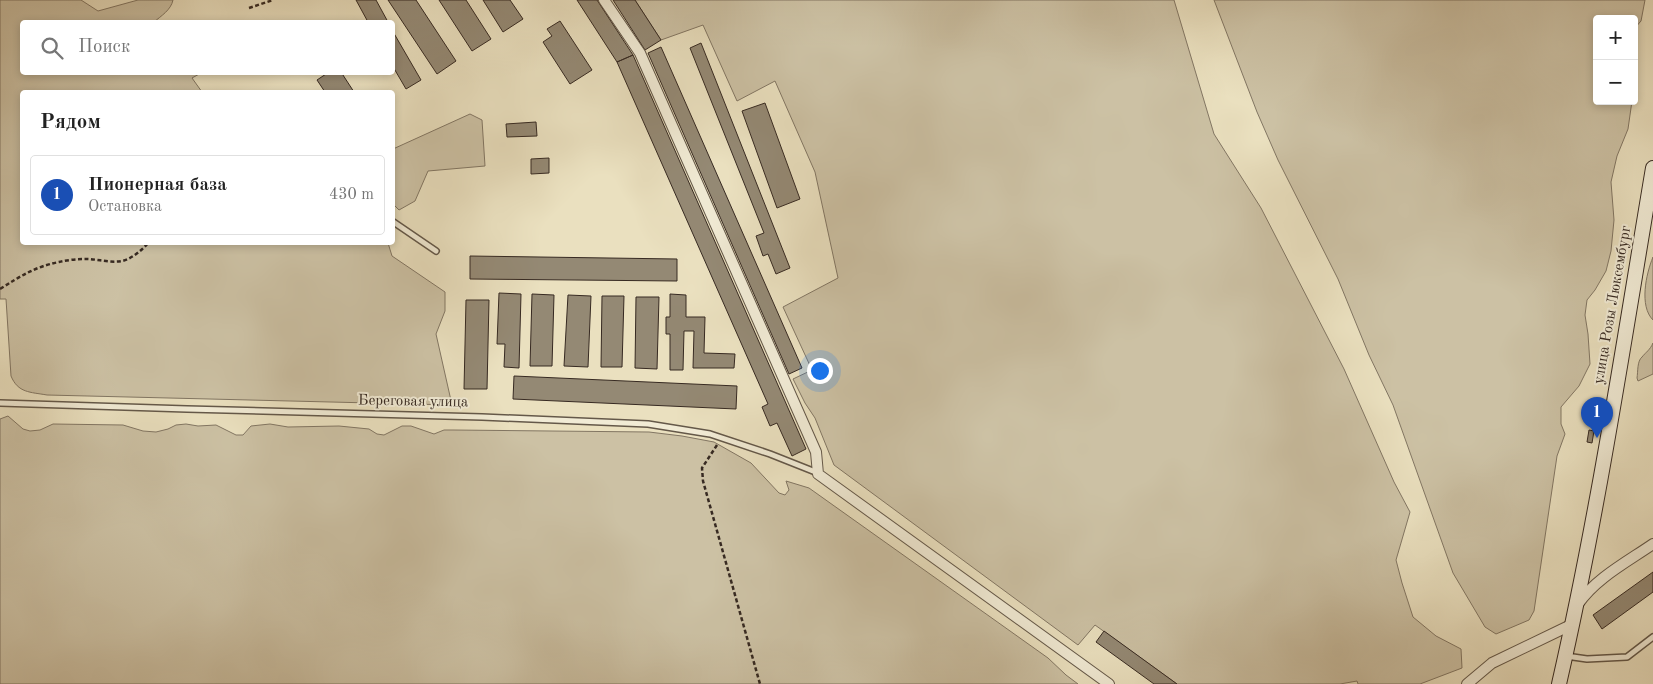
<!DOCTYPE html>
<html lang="ru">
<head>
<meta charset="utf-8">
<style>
  body { margin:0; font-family:"Old Standard TT",serif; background:#f6f6f6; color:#222 }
  .controls { position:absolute; right:15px; top:15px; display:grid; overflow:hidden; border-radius:5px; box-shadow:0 2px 8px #0003 }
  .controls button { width:45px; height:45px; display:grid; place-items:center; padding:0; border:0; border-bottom:1px solid #e0e0e0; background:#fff; color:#222; font:25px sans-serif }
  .you { position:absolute; left:819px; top:370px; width:18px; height:18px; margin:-12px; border:4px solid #fff; border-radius:50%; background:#1a73e8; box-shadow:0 0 0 8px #1a73e833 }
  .badge { display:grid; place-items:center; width:32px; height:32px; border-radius:50%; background:#ea580c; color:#fff; font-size:16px; font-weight:700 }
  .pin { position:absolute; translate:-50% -41px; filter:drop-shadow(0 1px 2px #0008) }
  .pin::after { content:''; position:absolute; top:26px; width:18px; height:15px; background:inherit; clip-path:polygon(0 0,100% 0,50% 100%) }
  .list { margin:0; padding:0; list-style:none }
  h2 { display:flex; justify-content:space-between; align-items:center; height:65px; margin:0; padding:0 20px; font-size:21px }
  h2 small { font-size:16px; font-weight:400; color:#767676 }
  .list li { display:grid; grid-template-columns:32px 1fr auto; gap:15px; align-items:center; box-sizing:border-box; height:80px; margin:0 10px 10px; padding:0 10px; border:1px solid #e0e0e0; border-radius:5px }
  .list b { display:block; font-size:19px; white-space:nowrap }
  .list p { margin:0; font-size:16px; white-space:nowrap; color:#767676 }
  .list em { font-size:16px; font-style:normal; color:#767676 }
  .icon { flex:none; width:28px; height:28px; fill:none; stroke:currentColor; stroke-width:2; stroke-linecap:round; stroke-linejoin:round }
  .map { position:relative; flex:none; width:1653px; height:684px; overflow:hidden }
  .search { position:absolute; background:#fff; box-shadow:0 2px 8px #0003; left:20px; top:20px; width:375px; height:55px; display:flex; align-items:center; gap:12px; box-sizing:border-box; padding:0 18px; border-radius:5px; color:#767676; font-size:19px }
  .panel { position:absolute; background:#fff; box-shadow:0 2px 8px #0003; left:20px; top:90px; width:375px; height:155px; border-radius:5px }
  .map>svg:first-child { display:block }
  .green { fill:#ccc1a4; stroke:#827663 }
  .building { fill:#948974; stroke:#372a22 }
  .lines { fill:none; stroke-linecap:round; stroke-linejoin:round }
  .lane-casing { stroke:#645849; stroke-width:8 }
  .street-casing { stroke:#645849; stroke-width:12 }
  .secondary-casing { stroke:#372a22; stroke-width:16 }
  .path { stroke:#372a22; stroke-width:2.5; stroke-dasharray:4 2.5; stroke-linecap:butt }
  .lane { stroke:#f1ebd5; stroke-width:5 }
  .street { stroke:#f1ebd5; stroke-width:10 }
  .secondary { stroke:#f1ebd5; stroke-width:14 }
  .labels { text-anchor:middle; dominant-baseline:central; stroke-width:4; stroke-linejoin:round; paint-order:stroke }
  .street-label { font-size:15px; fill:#372a22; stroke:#f1ebd5 }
</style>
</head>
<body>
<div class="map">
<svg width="1653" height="684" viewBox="0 0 1653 684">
  <rect width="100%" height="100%" fill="#eae0bf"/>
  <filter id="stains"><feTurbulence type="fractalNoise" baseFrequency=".004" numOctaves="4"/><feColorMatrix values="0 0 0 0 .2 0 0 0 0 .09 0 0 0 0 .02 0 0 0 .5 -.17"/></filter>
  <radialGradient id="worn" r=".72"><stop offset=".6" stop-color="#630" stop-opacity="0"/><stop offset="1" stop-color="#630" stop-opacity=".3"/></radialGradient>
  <path class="green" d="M0,0h81l17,11 40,-11h35c-2,10 -12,16 -19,22h-132v50l179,1 -9,5 10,14h-180v150l366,1 4,13 53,36v19l-9,23 16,71 -405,-10c-17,-3 -29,-2 -36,-19l-5,-77h-6z
    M635,0h539l40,134 47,74 83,161 50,113 16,30 -14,48 6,23 11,34 23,19 25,13 1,19 -42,16h-62l-1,-3 -17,3h-163l-82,-59 -17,20 -244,-180 -19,-47 -10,-15 -12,-24 19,-9 -29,-63 55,-29 -23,-106 -40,-91 -38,20 -34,-76 -42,15z
    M1214,0h431l-4,21 -7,8v-10h-37v82h35l-4,28 -11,27 -6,26 3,38 -3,31 -5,20 -11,19 -8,10 -2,15 3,19 2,30 -11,22 -18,21v17l4,10 -8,22 -23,155 -5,9 -33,14 -11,-7 -32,-54 -60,-168 -24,-50 -31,-76 -60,-119 -21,-48z
    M470,114l12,6 3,46 -57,5 -13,30 -16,9 -6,-6v-55z
    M1653,257v63c-14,-14 -7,-46 0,-63z
    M1653,343v31l-15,7 -1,-3c1,-6 0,-17 5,-21 4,-5 8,-7 11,-14z
    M8,416l15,13 7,2 10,-1 13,-6 70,1 20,6 13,1 12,-3 8,-4 10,-1 12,2 18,-1 20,10h7l8,-9 19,-2 18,3 51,-1 30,3 8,5 7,1 18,-9h9l23,8 10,-4h9l196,2 33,4 32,6 37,21 28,30 6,2 4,-5 -3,-9 23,7 239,170 18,17 12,9h-1078v-265z"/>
  <path class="building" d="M356,0h20l12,22h-20z
    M388,0h28l40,61 -19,13z
    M439,0h27l25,39 -19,12z
    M483,0h27l13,19 -20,13z
    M577,0h20l36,55 -16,7z
    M613,0h22l26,40 -16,10z
    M560,21l32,49 -22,14 -27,-42 9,-6 -5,-7z
    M392,30l29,50 -15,9 -14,-24z
    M701,43l89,225 -14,6 -8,-20 -5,2 -7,-20 8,-3 -74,-185z
    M661,47l141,321 -13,6 -141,-321z
    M633,55l173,394 -14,7 -15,-33 -7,3 -8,-19 6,-3 -151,-342z
    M329,72h12l13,20h-29l-8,-12z
    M765,103l35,96 -23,9 -35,-97z
    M536,122l1,14 -30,1 -1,-13z
    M549,158v15l-18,1v-15z
    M470,256l207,3v22l-207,-2z
    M499,293l22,1 -2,74 -15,-1 1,-23h-8z
    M532,294l22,1 -2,71h-22z
    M670,294l16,1v22h19l-1,36 31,1 -1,14h-41l1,-37h-10l-1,39h-13v-36h-4v-17h4z
    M568,295l23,1 -3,71 -24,-1z
    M602,296h22l-2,71h-21z
    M636,297h23l-2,72 -22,-1z
    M466,300h23l-2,89h-23z
    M514,376l223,10 -1,23 -223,-10z
    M1589,430l5,1 -2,12 -5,-1z
    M1653,572v20l-51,37 -9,-14z
    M1104,631l73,53h-23l-58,-42z"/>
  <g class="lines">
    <defs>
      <path id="lane" d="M392,221l44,30
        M0,403l187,6 295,8 166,7 62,10 60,20 48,19
        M1566,656l21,3 40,-2 26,-20"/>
      <path id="street" d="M604,0l36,53 176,399 2,22 291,210
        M1578,604c18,-26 49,-42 75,-60
        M1467,684l25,-21 81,-39"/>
      <path id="secondary" d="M1559,684c39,-170 65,-344 94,-516"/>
    </defs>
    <use href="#lane" class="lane-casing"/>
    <use href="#street" class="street-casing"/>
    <use href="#secondary" class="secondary-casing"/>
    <path class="path" d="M249,8l24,-8
      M0,289c21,-13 34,-22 59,-27 8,-2 18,-3 27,-3 14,0 29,6 42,0 8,-4 15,-10 21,-17
      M717,445l-15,23 1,13 57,203"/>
    <use href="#lane" class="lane"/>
    <use href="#street" class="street"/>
    <use href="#secondary" class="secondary"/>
  </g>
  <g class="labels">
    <g class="street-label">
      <text transform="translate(1613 305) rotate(-80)">улица Розы Люксембург</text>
      <text transform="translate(413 402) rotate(1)">Береговая улица</text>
    </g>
  </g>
  <rect width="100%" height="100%" filter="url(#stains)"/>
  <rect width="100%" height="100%" fill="url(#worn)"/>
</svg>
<div class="controls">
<button>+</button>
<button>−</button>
</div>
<div class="you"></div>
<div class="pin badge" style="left:1597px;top:438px;background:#1a4fb4">1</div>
<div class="search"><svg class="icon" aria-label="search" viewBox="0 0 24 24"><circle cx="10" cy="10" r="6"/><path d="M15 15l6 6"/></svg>Поиск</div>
<section class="panel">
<h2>Рядом<small></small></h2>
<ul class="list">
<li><span class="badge" style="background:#1a4fb4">1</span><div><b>Пионерная база</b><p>Остановка</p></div><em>430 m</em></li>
</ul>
</section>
</div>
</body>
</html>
